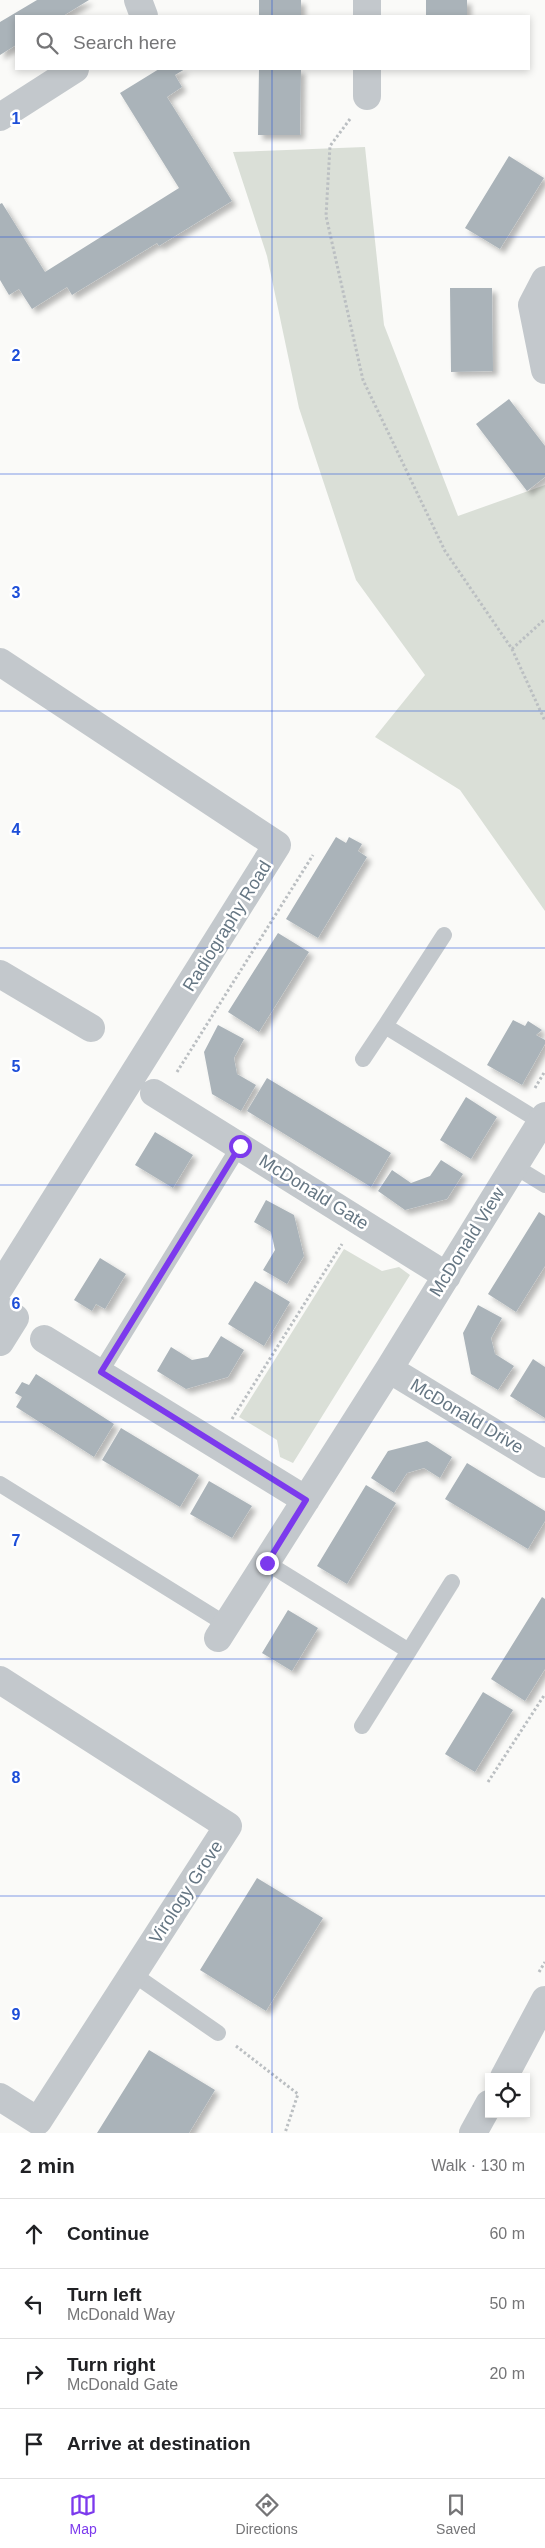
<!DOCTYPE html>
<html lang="en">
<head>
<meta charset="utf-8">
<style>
  body { margin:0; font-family:Arial,sans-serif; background:#f2f2f2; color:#202124 }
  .controls { position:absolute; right:15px; bottom:15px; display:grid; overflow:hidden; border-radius:0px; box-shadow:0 2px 8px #0003 }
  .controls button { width:45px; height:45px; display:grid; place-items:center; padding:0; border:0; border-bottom:1px solid #e0e0e0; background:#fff; color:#202124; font:25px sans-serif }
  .stop { position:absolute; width:15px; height:15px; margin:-11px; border:4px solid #7c3aed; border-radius:50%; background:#fff }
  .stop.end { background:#7c3aed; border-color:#fff; box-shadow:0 1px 5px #0008 }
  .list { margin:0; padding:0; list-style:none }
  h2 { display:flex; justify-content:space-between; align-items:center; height:65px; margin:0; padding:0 20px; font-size:21px }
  h2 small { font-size:16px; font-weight:400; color:#757577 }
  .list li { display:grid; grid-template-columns:32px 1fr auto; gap:15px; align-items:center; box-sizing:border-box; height:70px; padding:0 20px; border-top:1px solid #e0e0e0 }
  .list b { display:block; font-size:19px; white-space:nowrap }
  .list p { margin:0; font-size:16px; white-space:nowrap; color:#757577 }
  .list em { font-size:16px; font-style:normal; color:#757577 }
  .icon { flex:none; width:28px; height:28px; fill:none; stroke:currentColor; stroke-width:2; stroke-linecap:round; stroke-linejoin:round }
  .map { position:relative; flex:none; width:545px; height:2133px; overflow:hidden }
  .search { position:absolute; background:#fff; box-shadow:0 2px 8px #0003; left:15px; right:15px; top:15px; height:55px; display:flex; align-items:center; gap:12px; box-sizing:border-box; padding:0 18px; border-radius:0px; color:#757577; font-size:19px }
  .sheet { height:345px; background:#fff }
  nav { display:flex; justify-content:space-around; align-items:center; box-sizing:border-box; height:70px; border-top:1px solid #e0e0e0; background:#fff; font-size:14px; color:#757577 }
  nav a { display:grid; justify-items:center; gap:2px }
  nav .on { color:#7c3aed }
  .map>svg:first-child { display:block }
  .green { fill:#dadfd7 }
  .building { fill:#aab3b9; filter:url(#shadow) }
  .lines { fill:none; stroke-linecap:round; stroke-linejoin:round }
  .path { stroke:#bbbfc2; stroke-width:3; stroke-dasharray:2.5 2.5; stroke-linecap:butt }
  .lane { stroke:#c3c8cc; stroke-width:16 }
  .street { stroke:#c3c8cc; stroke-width:28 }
  .route { stroke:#7c3aed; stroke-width:6 }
  .grid { fill:none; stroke:#1d4ed8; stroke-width:1; stroke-opacity:0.55 }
  .labels { text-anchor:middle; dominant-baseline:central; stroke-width:5; stroke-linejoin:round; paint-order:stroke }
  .street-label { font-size:18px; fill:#657683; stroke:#fff }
  .grid-label { font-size:16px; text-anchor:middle; font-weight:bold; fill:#1d4ed8; stroke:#fff; stroke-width:5; stroke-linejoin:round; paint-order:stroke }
</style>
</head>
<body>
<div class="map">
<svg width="545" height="2133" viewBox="0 0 545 2133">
  <defs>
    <filter id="shadow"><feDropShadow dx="4.5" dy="4.5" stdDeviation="2.5" flood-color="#0004"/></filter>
  </defs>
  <rect width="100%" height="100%" fill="#fafaf8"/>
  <path class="green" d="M365,147l19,178 74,191 87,-31v426l-85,-121 -85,-53 50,-62 -69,-95 -57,-172 -32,-152 -34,-104z
    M344,1249l38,22 17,-4 11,8 -117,188 -13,-6 -3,-17 -38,-23z"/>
  <path class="building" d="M37,0h52l-26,16h-47v29l-16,10v-33z
    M259,0h42v16h-42z
    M426,0h41v16h-41z
    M159,69h26l-10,6 7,12 -15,10 65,104 -73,45 -2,-3 -85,52 -5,-8 -35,22 -13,-20 -10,6 -9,-15v-76l2,-1 43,69 134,-84 -59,-95z
    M259,69h42l-1,66h-42z
    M509,156l35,22 -44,71 -35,-21z
    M450,288h42l1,83 -42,1z
    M509,399l36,47v31l-18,14 -51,-67z
    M336,837l10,6 3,-6 13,7 -4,7 9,6 -49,81 -32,-19z
    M278,933l31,19 -50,80 -31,-20z
    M513,1020l12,6 3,-5 14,9 -6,5 9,5v4l-23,41 -35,-20z
    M218,1025l26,14 -10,19 3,16 19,11 -15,26 -29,-17 -8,-42z
    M267,1078l124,75 -20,34 -124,-76z
    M466,1097l31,20 -26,42 -31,-19z
    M155,1132l38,23 -20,33 -38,-23z
    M441,1160l22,14 -16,25 -42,11 -27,-19 14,-21 19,13 19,-7z
    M266,1200l28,15 10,41 -17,28 -24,-14 12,-20 -4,-18 -17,-10z
    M539,1212l6,4v50l-29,46 -28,-18z
    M100,1258l26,16 -21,35 -9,-5 -4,7 -18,-11z
    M255,1281l35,21 -26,44 -36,-22z
    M478,1305l24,13 -11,20 4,16 19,12 -16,24 -27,-16 -8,-41z
    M221,1336l23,14 -16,27 -42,12 -29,-18 14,-24 21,13 16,-3z
    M533,1359l12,8v51l-35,-22z
    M36,1374l78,50 -20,33 -78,-50 6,-10 -7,-4 7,-11 7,3z
    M121,1428l78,47 -19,32 -78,-47z
    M427,1441l25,16 -12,21 -16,-10 -17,5 -13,20 -23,-15 17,-27z
    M467,1463l78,48v10l-17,28 -83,-50z
    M209,1481l43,25 -20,32 -42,-24z
    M366,1485l30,18 -49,81 -30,-18z
    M542,1597l3,2v70l-20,32 -34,-22z
    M288,1610l30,18 -26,43 -30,-18z
    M483,1692l30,18 -38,62 -30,-18z
    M257,1878l66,40 -57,93 -66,-41z
    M149,2050l66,40 -26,43h-92z"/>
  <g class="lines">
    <path class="path" d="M350,119l-20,27 -4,70 37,164 82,171 67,98 33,72
      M512,649l33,-30
      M177,1072l136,-217
      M535,1088l10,-17
      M232,1419l110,-175
      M488,1782l57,-88
      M539,1972l6,-10
      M236,2046l62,48 -13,39"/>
    <path class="lane" d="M444,935l-59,91 156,96
      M363,1059l22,-33
      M514,1166l31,19
      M101,1371l139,-226
      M0,1484l227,141
      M267,1563l142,88
      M362,1726l90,-144
      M133,1974l85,59"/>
    <path class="street" d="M138,0l6,16
      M367,0v16
      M367,69v27
      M0,117l75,-48
      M545,280l-13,25 13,65
      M0,662l277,183 -277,442
      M0,974l91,54
      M154,1093l293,183
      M0,1308l15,10 -15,24
      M44,1339l262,161
      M389,1369l156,95
      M218,1638l171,-269 156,-253
      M0,1680l228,146 -190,295 -38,-24
      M504,2077l41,-77
      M473,2133l16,-29"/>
  </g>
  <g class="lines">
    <path class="route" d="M240,1146l-139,226 205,128 -39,63"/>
  </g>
  <path class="grid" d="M272,0v16M272,69v2064M0,237h545M0,474h545M0,711h545M0,948h545M0,1185h545M0,1422h545M0,1659h545M0,1896h545"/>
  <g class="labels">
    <g class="street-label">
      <text transform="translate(227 926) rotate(-58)">Radiography Road</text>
      <text transform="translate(314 1192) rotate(32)">McDonald Gate</text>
      <text transform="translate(467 1242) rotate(-58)">McDonald View</text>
      <text transform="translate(467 1416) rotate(31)">McDonald Drive</text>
      <text transform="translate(186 1892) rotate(-57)">Virology Grove</text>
    </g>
  </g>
  <g class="grid-label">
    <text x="16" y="124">1</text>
    <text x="16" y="361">2</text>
    <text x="16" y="598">3</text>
    <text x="16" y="835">4</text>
    <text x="16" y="1072">5</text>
    <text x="16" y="1309">6</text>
    <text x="16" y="1546">7</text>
    <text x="16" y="1783">8</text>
    <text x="16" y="2020">9</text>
  </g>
</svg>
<div class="controls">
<button><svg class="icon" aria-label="locate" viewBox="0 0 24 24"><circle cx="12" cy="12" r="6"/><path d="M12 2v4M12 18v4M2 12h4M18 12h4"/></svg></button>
</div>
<div class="stop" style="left:240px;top:1146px"></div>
<div class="stop end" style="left:267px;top:1563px"></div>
<div class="search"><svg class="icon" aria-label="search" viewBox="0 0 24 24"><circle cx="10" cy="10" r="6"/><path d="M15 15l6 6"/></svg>Search here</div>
</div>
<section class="sheet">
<h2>2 min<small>Walk · 130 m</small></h2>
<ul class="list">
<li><svg class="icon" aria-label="ahead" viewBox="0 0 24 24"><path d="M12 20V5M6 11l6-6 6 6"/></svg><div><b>Continue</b></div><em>60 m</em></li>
<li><svg class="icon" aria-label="left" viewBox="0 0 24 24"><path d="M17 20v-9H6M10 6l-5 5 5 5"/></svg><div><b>Turn left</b><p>McDonald Way</p></div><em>50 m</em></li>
<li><svg class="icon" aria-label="right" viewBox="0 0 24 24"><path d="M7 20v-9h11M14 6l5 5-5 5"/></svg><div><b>Turn right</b><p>McDonald Gate</p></div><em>20 m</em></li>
<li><svg class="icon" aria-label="arrive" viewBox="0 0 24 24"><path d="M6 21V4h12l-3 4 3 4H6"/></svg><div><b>Arrive at destination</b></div></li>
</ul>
</section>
<nav>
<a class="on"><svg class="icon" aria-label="map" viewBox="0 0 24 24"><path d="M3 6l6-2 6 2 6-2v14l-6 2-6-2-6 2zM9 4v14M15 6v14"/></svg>Map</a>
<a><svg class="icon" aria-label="directions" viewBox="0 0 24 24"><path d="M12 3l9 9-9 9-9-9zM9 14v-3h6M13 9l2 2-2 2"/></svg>Directions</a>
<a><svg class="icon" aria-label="saved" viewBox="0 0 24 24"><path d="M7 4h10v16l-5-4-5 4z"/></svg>Saved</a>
</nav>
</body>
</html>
